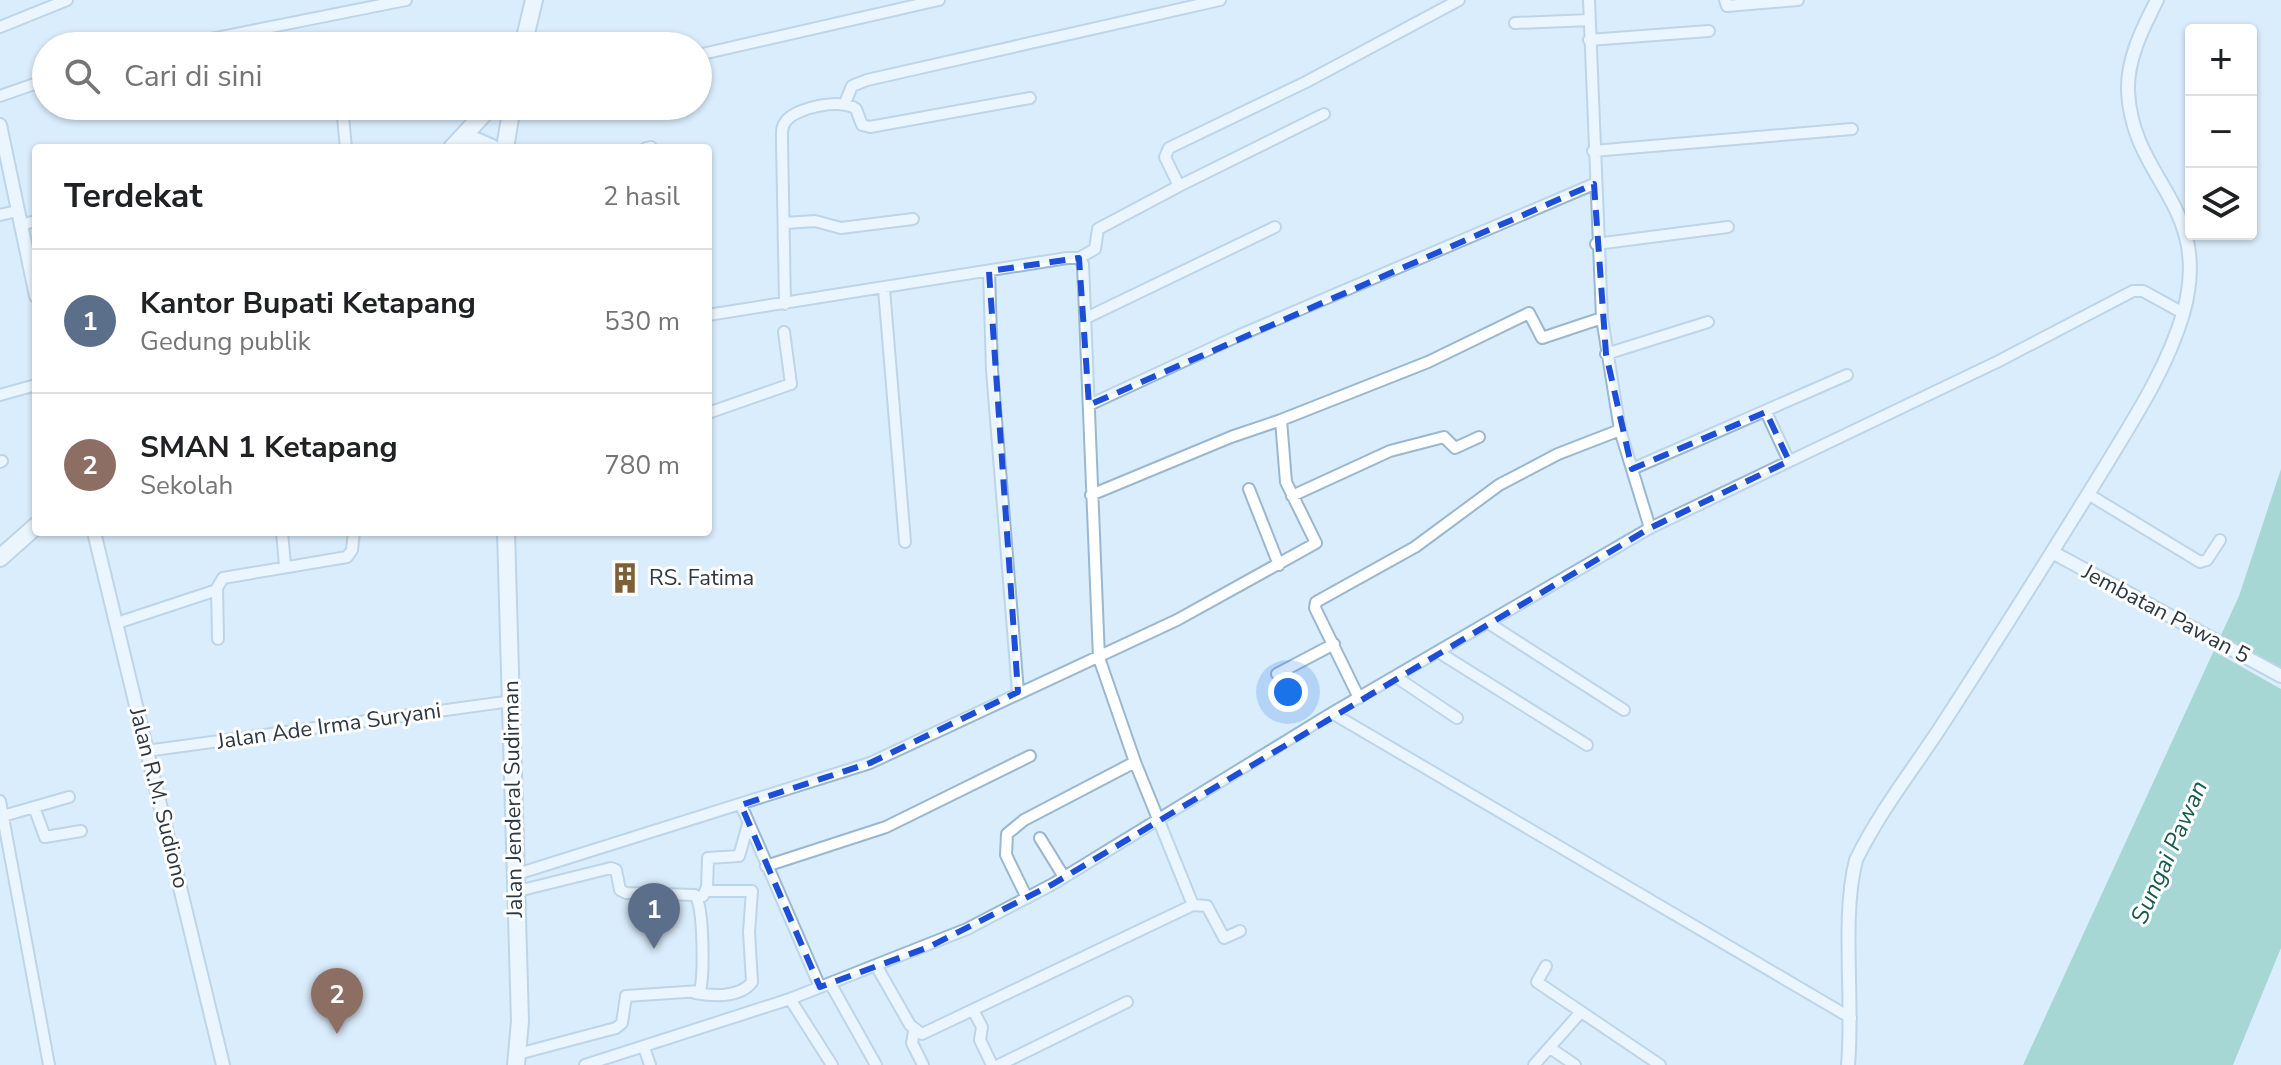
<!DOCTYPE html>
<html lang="id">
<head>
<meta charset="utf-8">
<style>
  body { margin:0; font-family:"Nunito Sans",sans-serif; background:#f6f6f6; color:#202124 }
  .controls { position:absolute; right:24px; top:24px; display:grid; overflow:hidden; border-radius:8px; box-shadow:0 2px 6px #0004 }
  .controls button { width:72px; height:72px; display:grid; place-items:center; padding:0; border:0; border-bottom:2px solid #e0e0e0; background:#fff; color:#202124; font:40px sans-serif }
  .you { position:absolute; left:1288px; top:692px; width:28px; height:28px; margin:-20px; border:6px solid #fff; border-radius:50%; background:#1a73e8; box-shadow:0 0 0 12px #1a73e833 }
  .badge { display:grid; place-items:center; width:52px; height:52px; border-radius:50%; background:#ea580c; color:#fff; font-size:26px; font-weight:700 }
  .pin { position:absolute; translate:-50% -66px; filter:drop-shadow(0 2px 4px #0008) }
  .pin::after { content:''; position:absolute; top:42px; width:28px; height:24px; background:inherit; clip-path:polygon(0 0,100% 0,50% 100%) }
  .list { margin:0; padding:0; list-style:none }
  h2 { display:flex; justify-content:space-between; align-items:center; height:104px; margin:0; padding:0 32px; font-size:34px }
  h2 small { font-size:26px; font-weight:400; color:#757577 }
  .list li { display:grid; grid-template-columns:52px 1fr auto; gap:24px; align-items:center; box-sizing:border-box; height:144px; padding:0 32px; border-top:2px solid #e0e0e0 }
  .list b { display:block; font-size:30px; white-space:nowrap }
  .list p { margin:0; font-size:26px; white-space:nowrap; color:#757577 }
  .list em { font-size:26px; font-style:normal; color:#757577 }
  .icon { flex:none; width:44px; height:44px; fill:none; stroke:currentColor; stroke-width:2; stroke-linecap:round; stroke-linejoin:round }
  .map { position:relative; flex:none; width:2281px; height:1065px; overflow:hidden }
  .search { position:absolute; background:#fff; box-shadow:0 2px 6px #0004; left:32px; top:32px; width:680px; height:88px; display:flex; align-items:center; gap:20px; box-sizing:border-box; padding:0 28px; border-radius:44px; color:#757577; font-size:30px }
  .panel { position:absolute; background:#fff; box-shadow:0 2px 6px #0004; left:32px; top:144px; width:680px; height:392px; border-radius:8px }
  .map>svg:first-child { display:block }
  .water { fill:#69bca7 }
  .pier { fill:#daedfc }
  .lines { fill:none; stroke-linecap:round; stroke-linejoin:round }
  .minor-casing { stroke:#99b8d0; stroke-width:14 }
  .tertiary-casing { stroke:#99b8d0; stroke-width:16 }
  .primary-casing { stroke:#99b8d0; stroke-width:20 }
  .minor { stroke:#fff; stroke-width:10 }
  .tertiary { stroke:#fff; stroke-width:12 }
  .primary { stroke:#fff; stroke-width:16 }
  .marked { fill:none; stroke:#1d4ed8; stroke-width:6; stroke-dasharray:16 10; stroke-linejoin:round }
  .labels { text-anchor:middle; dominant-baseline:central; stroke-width:6; stroke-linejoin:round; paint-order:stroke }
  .poi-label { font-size:22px; fill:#2c3842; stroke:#fff; text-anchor:start }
  .street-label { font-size:22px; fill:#2c3842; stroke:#fff }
  .water-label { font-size:24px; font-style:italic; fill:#185b4d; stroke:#fff }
</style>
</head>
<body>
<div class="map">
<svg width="2281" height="1065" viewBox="0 0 2281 1065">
  <rect width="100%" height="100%" fill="#daedfc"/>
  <path class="water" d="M2281,469v479l-48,117h-210l216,-469z"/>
  <path class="pier" d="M2216,637l65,36v16l-71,-40z"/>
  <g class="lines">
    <defs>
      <path id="minor" d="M1589,0l13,318 18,112 30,98
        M1725,0l2,6 71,-6
        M1515,23l75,-3
        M0,27l67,-27
        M1589,40l120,-9
        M176,46l230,-46
        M698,55l241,-55
        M0,96l46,-16
        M845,103l7,-17 15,-6 353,-80
        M342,106l4,42
        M646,148l5,-1
        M1593,151l259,-22
        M1179,186l145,-72
        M0,215l17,-4
        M785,223l30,-2 26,7 72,-9
        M20,225l16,-4
        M1596,244l132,-17
        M1079,258l16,-9 3,-20 81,-43 -14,-29 4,-9 137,-66 153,-82
        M989,271l3,99 26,322
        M884,289l21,253
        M785,304l-3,-163c0,-8 -1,-14 4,-20 11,-14 56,-23 70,-12l6,16 8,2 160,-29
        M708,315l359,-57h12l4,6 16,394 36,104 58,143 -271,129 -12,-9 -33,-58
        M1086,318l189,-91
        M1606,354l102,-32
        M0,395l36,-10
        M1089,405l151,-70 354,-151
        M1766,412l23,49
        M708,413l83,-29 -7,-52
        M1281,420l147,-58 101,-49 13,25 60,-20
        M0,462l2,-1
        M1632,469l215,-94
        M1249,489l30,76
        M2088,494l112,68 7,-2 13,-20
        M1292,496l98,-45 54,-14 11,11 24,-11
        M282,532l3,34
        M117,623l100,-33
        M1490,624l134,86
        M218,639l-1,-51 6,-10 124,-21 5,-7 2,-18
        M1440,653l147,92
        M1277,674l57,-30
        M1396,677l61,41
        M1359,698l-44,-90 1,-6 99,-55 84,-62 59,-31 62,-24
        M1332,713l519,305
        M146,751l366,-50
        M0,801l49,264
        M741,805l79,182
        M34,807l11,30 36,-6
        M3,816l66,-19
        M1040,838l24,39
        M766,866l120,-39 144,-71
        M514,875l356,-112 307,-143 139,-77 -30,-61 -5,-62 -50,17 -140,58
        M514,892l97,-24 5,2 4,20 6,3 69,2c9,12 9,80 5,96l-74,5 -4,27 -6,5 -98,26
        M703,896l4,-9 1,-29 31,-2 9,-31
        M1027,898l-21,-43 1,-21 17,-14 111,-58
        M1193,905l14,1 17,32 16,-7
        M1546,966l-9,16 123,83
        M830,983l46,82
        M695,993c17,3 45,5 57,-11l-3,-50 3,-41h-46
        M790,999l42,66
        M973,1010l9,17 -2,13 12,25
        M914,1031l-2,12 11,22
        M644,1047l6,18
        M1550,1048l25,17
        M585,1065l205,-66 177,-70 86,-45 279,-171 318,-185 349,-167 134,-70h10l40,22
        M999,1065l128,-63
        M1534,1065l46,-52"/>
      <path id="tertiary" d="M0,125l36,171
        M94,532l129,533
        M2052,552l229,124
        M1848,1065c6,-63 -7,-147 8,-205 23,-48 59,-93 88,-138 55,-85 109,-171 162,-257 29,-48 61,-97 77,-151 31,-108 -51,-133 -55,-223 -1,-33 15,-63 29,-91"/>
      <path id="primary" d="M523,46l11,-46
        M457,144l19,-3 16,7
        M452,148l39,-42
        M505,148l7,-42
        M506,532l14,489 -4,44
        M0,558l36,-32"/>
    </defs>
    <use href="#minor" class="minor-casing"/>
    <use href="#tertiary" class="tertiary-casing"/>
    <use href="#primary" class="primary-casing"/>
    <use href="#minor" class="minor"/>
    <use href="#tertiary" class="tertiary"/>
    <use href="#primary" class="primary"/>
  </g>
  <path d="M0 0H2281V1065H0ZM1594,184l12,170 26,115 134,-57 23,49 -139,67 -597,356 -124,63 -109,40 -79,-182 129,-42 148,-71 -29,-421 90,-13 10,147z" fill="#daedfc" fill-opacity=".55" fill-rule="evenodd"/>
  <path class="marked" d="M1594,184l12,170 26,115 134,-57 23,49 -139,67 -597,356 -124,63 -109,40 -79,-182 129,-42 148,-71 -29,-421 90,-13 10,147z"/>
  <defs>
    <symbol id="building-bare" viewBox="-9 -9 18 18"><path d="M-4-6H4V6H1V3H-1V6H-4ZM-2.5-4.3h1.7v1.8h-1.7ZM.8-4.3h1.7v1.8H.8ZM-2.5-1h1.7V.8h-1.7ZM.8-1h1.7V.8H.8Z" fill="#7d6134" stroke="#fff" stroke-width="2.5" paint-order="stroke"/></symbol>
  </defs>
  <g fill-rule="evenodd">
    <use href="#building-bare" x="603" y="556" width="44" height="44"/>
  </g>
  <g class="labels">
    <g class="poi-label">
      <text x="649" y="578">RS. Fatima</text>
    </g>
    <g class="street-label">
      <text transform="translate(2166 614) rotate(28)">Jembatan Pawan 5</text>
      <text transform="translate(329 726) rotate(-8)">Jalan Ade Irma Suryani</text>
      <text transform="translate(159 798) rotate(76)">Jalan R.M. Sudiono</text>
      <text transform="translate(513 799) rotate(-91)">Jalan Jenderal Sudirman</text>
    </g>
    <g class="water-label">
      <text transform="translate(2169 852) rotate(-66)">Sungai Pawan</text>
    </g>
  </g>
</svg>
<div class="controls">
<button>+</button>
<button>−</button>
<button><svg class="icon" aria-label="layers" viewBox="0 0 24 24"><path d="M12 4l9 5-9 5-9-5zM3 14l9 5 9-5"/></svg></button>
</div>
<div class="you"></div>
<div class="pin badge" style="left:654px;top:949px;background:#5c6f8a">1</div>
<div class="pin badge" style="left:337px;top:1034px;background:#8d6e63">2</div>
<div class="search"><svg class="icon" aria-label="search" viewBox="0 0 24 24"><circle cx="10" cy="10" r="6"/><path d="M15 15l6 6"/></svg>Cari di sini</div>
<section class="panel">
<h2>Terdekat<small>2 hasil</small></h2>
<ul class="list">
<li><span class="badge" style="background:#5c6f8a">1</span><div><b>Kantor Bupati Ketapang</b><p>Gedung publik</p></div><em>530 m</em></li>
<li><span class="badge" style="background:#8d6e63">2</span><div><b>SMAN 1 Ketapang</b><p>Sekolah</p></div><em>780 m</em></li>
</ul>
</section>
</div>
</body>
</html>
